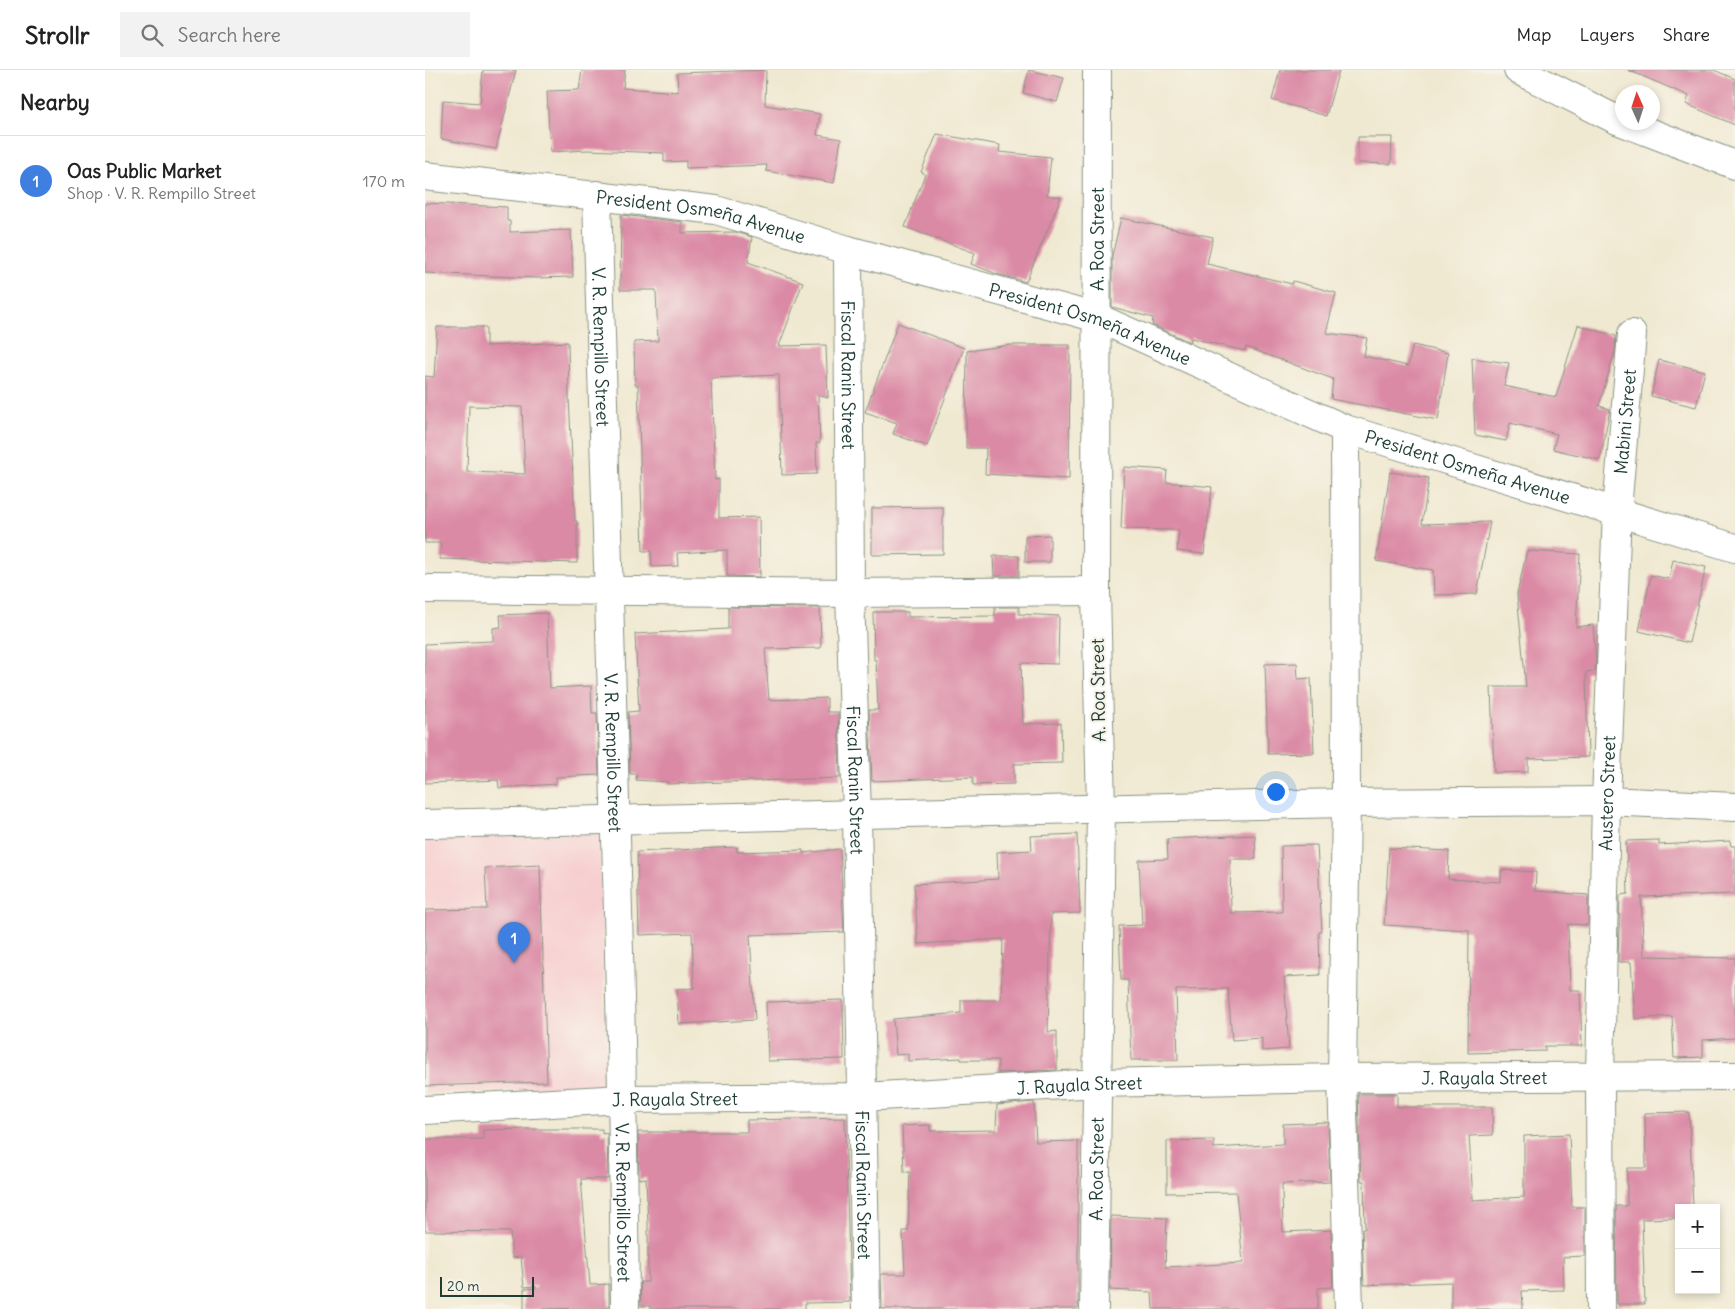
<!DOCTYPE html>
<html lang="en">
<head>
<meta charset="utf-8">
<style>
  body { margin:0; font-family:Delius,sans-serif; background:#f2f2f2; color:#222 }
  .controls { position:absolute; right:15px; bottom:15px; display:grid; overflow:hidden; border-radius:0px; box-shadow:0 2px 8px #0003 }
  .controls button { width:45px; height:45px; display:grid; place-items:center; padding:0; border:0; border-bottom:1px solid #e0e0e0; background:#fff; color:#222; font:25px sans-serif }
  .compass { position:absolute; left:1190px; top:15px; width:45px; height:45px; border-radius:50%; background:#fff; box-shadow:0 2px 8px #0003; rotate:357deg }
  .scale { position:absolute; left:15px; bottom:12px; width:94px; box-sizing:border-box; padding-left:5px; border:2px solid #1f3d34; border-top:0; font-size:14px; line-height:18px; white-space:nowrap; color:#1f3d34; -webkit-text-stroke:4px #f7f3e8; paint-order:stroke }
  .you { position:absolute; left:850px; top:721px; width:18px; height:18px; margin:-12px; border:4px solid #fff; border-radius:50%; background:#1a73e8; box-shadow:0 0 0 8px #1a73e833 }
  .badge { display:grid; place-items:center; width:32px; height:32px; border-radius:50%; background:#1f6fb2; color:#fff; font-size:16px; font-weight:700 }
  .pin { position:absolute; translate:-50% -41px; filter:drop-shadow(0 1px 2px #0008) }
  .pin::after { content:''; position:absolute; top:26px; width:18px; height:15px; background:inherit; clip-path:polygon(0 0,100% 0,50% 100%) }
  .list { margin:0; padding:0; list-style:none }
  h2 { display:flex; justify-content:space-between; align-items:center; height:65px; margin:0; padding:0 20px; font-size:21px }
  h2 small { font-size:16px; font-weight:400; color:#767676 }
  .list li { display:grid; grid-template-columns:32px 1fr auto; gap:15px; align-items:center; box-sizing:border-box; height:90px; padding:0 20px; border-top:1px solid #e0e0e0 }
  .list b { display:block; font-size:19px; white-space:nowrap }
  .list p { margin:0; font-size:16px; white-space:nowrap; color:#767676 }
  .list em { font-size:16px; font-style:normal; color:#767676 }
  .icon { flex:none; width:28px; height:28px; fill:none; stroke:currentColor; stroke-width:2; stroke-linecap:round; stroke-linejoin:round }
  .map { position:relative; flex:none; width:1310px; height:1239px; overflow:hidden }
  header { display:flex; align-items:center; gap:30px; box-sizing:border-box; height:70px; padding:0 25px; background:#fff; border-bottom:1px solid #e0e0e0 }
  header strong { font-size:24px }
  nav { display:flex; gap:28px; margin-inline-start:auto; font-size:18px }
  .search { width:350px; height:45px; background:#f2f2f2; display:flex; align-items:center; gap:12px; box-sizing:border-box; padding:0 18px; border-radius:0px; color:#767676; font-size:19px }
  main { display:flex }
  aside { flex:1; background:#fff }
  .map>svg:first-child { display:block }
  .built { fill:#f7cfd0 }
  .building { fill:#db8aa6; fill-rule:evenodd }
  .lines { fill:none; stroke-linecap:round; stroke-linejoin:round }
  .minor-casing { stroke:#889383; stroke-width:30 }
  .secondary-casing { stroke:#889383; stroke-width:30 }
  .trunk-casing { stroke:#889383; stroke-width:30 }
  .minor { stroke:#fff; stroke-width:28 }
  .secondary { stroke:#fff; stroke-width:28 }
  .trunk { stroke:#fff; stroke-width:28 }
  .labels { text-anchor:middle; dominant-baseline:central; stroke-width:4.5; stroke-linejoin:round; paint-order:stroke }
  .street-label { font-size:18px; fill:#1f3d34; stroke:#f7f3e8 }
</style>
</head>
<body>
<header>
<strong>Strollr</strong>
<div class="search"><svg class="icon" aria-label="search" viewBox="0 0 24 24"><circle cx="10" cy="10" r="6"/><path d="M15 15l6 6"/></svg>Search here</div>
<nav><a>Map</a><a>Layers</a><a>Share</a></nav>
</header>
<main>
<aside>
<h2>Nearby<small></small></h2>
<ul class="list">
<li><span class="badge" style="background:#3f7fe0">1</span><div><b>Oas Public Market</b><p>Shop · V. R. Rempillo Street</p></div><em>170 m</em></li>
</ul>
</aside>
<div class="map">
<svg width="1310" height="1239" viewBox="0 0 1310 1239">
  <rect width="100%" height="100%" fill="#f7f3e8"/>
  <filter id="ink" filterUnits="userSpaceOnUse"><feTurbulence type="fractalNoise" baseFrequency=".02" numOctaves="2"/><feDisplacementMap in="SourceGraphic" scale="10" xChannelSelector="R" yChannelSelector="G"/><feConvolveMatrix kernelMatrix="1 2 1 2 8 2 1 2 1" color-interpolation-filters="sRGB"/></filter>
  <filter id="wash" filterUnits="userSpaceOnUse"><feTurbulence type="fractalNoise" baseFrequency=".0096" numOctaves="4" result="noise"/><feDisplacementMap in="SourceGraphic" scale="20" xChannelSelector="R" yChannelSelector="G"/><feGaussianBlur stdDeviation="1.12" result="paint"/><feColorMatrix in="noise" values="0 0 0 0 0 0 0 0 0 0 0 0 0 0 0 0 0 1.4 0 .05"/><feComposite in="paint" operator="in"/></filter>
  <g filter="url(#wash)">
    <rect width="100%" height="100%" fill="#f0e9d2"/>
    <path class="built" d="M174,763l8,255 -182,5v-255z"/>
    <g id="blocks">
      <path class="building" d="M58,0h33l-20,79 -55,-10 2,-39 37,3z
        M157,0h43l-2,18 55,4 -1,-19 89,-3 -1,35 55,9 -3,21 24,4 -7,44 -68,-12 1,-6 -81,3v-7l-22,1v-9l-76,-3 -38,2 -3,-61 32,-1z
        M604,0l35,8 -7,24 -34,-9z
        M855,0h59l-13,46 -54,-16z
        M1203,0h86l21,9v46l-49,-21 3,-8z
        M512,64l63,11 -1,7 52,5 -4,38 14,2 -35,85 -29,-8 -26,-10 4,-11 -70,-26 20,-53 -4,-2z
        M933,67h34l-1,27 -33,-1z
        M0,133l82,4v14h3v11l61,-2 2,47 -37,1 -111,-5z
        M196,145l61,7v11l54,-1 16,5 -4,25 55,20 -24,64 47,-1 2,53 -10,-3 2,48h-4l1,31 -35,1 -3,-100 -68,3 4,102 4,-1v39l40,-1 1,60 -33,-1v-26l-50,3 1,13 -26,1 -1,-16h-8l-5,-166h-3l-1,-43 24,-1 -2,-51h-36z
        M696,148l92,19 -6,27 85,20 1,-3 43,12 -10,40 41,5 -3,18 44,10 5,-21 35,8 -10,67 -107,-21 2,-20 -87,-32 -1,4 -54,-13 -1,4 -38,-17 1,-7 -41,-11v-51z
        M473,253l66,25 -37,98 -34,-12 4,-11 -32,-11z
        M1153,255l38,11 -1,15 -16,55 11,3 -10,51 -47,-11 4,-15 -47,-11 -4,18 -31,-6 -3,-77 37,5 -5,23 52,11z
        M12,257h49v19l82,-4 1,55 6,124h2v42l-137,-4 1,-16h-16v-167l9,1zM44,336l53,1 3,67 -58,-2z
        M585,275h60l-1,134 -84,-5 1,-26h-20l1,-97z
        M1234,290l46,11 -9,36 -45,-11z
        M699,397l43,3 -1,12 46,5 -8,67 -27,-3 2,-21 -58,-1z
        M965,402l39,6 -7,46 68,-2 -13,72 -43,1 -1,-25 -57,-9z
        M518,437v47l-71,1v-47z
        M625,465v27h-25v-26z
        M1102,481l53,3 -4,73 17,-2 3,37 -1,9 -9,1 2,85 -60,2v13l-34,1 -3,-86h35l-9,-93z
        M568,486h26v20h-25z
        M1248,490l33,7 -17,76 -50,-12 12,-56 18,4z
        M303,537l92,1 1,40 -56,1 4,51 58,-2v14h11l2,66 -172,6v-2l-32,-2 1,-6h-7l-2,-62 11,-1 -4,-77 93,-5z
        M570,537h24v7l40,2 -1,48 -37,-1 2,61 38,-1 1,40 -48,1v20l-41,1v-8l-101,4 -3,-71h9l-2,-50h-2l-1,-48h35v5l87,-1z
        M122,543l3,75 41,-2 1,27h5l2,62 -43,2v7l-57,4 -1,-8 -73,3v-139l68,-3v-13l8,-1 -1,-12z
        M872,593l1,16 13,-1 3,75 -46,1 -3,-90z
        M652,764l3,79 -29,1 -3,118 9,-1v39l-59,3v-13h-37v-2l-53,3v-7l-12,1 -3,-36 68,-6v-13h40l2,-61 -85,5 -4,-60 84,-5 -1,-27 35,-2 -1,-14z
        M830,765l1,24h-26l1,54 51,-1 -1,-66 36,-1 5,87h-3l1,43 -36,2 5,72 -27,2v-13l-30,2 -4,-51 -52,1 2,70h-47l-3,-80h-7l-2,-54 23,-1 -3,-65 29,-1 -1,-20z
        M1234,770v5l71,-4 1,5h4v48l-94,3 3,59 91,2v80l-32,2v17l-29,1 -2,-42 -37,3 -4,-57h-13l2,-67 8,-1 -2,-53z
        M312,777v5l66,-2v3l37,-4 4,83 -94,3 5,85 -76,4 -2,-35 17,-1 -2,-55 -53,2 -2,-83z
        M964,778l60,3 -1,28 53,3v-12l35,2 -1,19 53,4v30l-20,-1 2,66h10l2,56h-37v5l-77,2 1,-123 -85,-5z
        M115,795l7,217 -122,4v-176l62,-1 -2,-41z
        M418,930l1,59 -76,2 -2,-59z
        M933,1024h39v13h95l1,28 -24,1 4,64 51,-3v-61l45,-2 3,73h13v49l-22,1 1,33 -42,1 1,18h-72v-27l-87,3 -2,-56h3l-1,-48h-3z
        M609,1032l2,40 42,-1v168h-196l-1,-35h24l-2,-43h5l2,-59h-6l-2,-46 28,-1v6l66,-1 1,-25z
        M1264,1042l4,96h-14v10l-37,1 3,85h-28l-1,-98h11v-38h19l-1,-55z
        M420,1048l5,184 -45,1v6h-155v-3h-9l-1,-24h8v-57l-2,-47 -7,1 -1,-47h109v-12z
        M903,1052l2,60 -48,2 1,48 48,-2 2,57 -15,1v21h-165l-1,-17 -42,-2 1,-74 56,2 -2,49 78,-4 -7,-71 -69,1v-52l47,-1v8l69,-4v-20z
        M103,1059h74v5l5,-1 1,46h-27l9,106 19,-1v24l-85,1v-20l12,-1v-2l-12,1 -3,-30 -9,1 -2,-26 -85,-1v-92h58v-9z"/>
    </g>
  </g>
  <g filter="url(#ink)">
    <use href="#blocks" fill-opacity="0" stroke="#889383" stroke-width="1"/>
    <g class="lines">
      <defs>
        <g id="minor">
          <path id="s1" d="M0,106l291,34 132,40 250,68 247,111 390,119"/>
          <path id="s2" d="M172,125c10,371 25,742 28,1114"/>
          <path id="s3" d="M423,180l2,343 7,222 9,494"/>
          <path d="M920,359l1,374 -4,275 7,231"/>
          <path d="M0,519l425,4 246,-2"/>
          <path id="s4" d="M0,1040l198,-11 240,-2 235,-14 244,-5 393,-2"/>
          <path id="s5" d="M669,1239l7,-500 -5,-218 1,-521"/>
          <path id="s6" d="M1176,1239l-1,-233 6,-275 11,-291 15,-176"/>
        </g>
        <path id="secondary" d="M0,754l921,-21 260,-2 129,6"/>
        <path id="trunk" d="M1093,0l99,50 118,45"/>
      </defs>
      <use href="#minor" class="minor-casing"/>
      <use href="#secondary" class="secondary-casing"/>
      <use href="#trunk" class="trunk-casing"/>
      <use href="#minor" class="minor"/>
      <use href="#secondary" class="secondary"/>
      <use href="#trunk" class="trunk"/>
    </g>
  </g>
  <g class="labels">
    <g class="street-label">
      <text stroke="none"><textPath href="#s1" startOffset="279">President Osmeña Avenue</textPath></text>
      <text stroke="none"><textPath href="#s5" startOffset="1070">A. Roa Street</textPath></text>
      <text stroke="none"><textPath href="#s1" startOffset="684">President Osmeña Avenue</textPath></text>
      <text stroke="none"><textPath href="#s2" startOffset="152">V. R. Rempillo Street</textPath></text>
      <text stroke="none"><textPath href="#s3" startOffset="125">Fiscal Ranin Street</textPath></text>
      <text stroke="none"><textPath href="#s6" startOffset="888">Mabini Street</textPath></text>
      <text stroke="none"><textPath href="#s1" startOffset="1089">President Osmeña Avenue</textPath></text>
      <text transform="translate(673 620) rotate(-91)">A. Roa Street</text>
      <text stroke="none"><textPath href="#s2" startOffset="558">V. R. Rempillo Street</textPath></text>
      <text stroke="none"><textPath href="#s3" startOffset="530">Fiscal Ranin Street</textPath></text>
      <text stroke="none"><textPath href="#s6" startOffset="516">Austero Street</textPath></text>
      <text stroke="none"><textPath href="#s4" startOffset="1060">J. Rayala Street</textPath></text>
      <text stroke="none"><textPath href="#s4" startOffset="655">J. Rayala Street</textPath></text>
      <text stroke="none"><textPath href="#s4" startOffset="250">J. Rayala Street</textPath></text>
      <text stroke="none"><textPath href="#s5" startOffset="140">A. Roa Street</textPath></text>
      <text stroke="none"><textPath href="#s3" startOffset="935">Fiscal Ranin Street</textPath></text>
      <text stroke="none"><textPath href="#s2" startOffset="1008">V. R. Rempillo Street</textPath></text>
    </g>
  </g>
</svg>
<div class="controls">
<button>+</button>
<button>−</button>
</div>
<svg class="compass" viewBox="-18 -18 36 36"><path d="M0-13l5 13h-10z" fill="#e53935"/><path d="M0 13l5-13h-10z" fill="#767676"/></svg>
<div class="scale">20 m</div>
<div class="you"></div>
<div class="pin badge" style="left:89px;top:893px;background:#3f7fe0">1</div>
</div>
</main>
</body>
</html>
